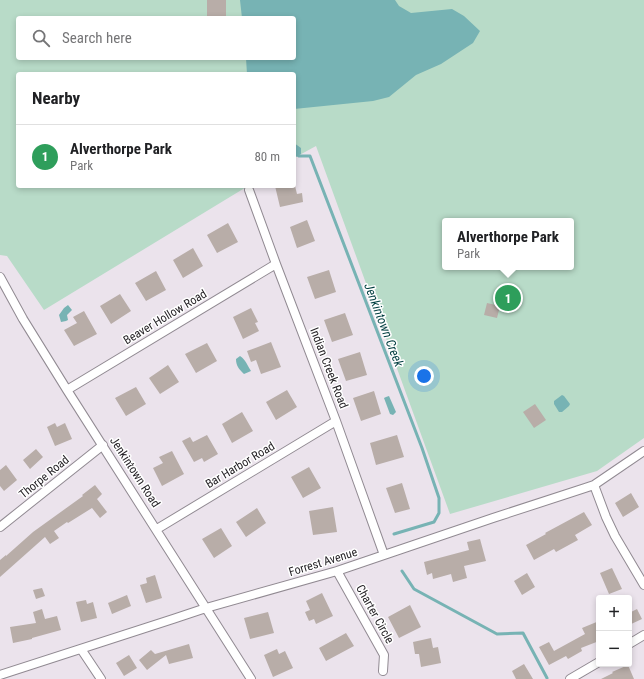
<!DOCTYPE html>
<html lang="en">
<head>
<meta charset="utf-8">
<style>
  body { margin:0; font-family:"Roboto Condensed",sans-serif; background:#f6f6f6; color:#202124 }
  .controls { position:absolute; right:12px; bottom:12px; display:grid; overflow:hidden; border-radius:4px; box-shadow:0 2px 6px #0003 }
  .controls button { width:36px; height:36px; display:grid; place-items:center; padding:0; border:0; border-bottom:1px solid #e0e0e0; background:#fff; color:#202124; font:20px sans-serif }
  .you { position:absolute; left:424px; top:376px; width:14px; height:14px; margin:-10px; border:3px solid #fff; border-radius:50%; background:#1a73e8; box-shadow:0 0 0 6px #1a73e833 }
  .badge { display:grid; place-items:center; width:26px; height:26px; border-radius:50%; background:#d93025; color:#fff; font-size:13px; font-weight:700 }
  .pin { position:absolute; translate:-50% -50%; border:2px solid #fff; box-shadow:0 1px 4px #0006 }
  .popup { position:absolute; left:442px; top:218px; width:132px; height:52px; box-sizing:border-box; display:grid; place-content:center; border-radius:4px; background:#fff; filter:drop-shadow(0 1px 3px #0005); font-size:13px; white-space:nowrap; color:#757577 }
  .popup b { font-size:15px; color:#202124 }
  .popup::after { content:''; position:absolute; left:50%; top:100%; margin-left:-8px; border:8px solid transparent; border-top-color:#fff }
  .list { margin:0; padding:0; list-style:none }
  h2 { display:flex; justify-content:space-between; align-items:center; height:52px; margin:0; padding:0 16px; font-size:17px }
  h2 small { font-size:13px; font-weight:400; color:#757577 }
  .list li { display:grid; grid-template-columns:26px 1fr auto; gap:12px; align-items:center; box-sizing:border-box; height:64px; padding:0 16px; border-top:1px solid #e0e0e0 }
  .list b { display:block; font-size:15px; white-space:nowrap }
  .list p { margin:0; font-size:13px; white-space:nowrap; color:#757577 }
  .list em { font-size:13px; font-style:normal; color:#757577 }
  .icon { flex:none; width:22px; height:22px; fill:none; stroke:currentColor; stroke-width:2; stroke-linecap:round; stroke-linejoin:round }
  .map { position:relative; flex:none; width:644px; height:679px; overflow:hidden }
  .search { position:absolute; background:#fff; box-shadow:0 2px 6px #0003; left:16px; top:16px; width:280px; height:44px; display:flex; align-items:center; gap:10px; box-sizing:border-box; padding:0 14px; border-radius:4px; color:#757577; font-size:15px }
  .panel { position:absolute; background:#fff; box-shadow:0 2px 6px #0003; left:16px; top:72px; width:280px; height:116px; border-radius:4px }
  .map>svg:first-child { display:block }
  .green { fill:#b8dbc8; fill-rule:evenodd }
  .water { fill:#77b3b4 }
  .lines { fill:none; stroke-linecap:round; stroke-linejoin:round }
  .stream { stroke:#77b3b4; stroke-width:3 }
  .building { fill:#b8ada8 }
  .street-casing { stroke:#918a92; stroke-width:10 }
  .street { stroke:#fff; stroke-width:8 }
  .labels { text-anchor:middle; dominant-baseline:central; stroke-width:3; stroke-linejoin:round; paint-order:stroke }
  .street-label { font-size:12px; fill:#272428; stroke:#fff }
  .water-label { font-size:13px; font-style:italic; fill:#023e40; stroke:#fff }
</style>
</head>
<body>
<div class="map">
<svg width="644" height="679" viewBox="0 0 644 679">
  <rect width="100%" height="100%" fill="#ebe3ec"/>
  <path class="green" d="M0,0h644v438l-47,33 -147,43 -134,-368 -22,12v-84h-276v112h230l-204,124 -37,-54 -7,-1zM18,18h276v40h-276zM445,221h126v46h-126z"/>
  <path class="water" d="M240,0h155l4,6 12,7 41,-4 12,7 16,15 -7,12 -32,21 -25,11 -27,22 -16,4 -79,8v-35h-47l-1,-16h48v-40h-52z
    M294,143l7,5v6l-7,4z
    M68,305l4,5 -5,5 1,5 -2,1 -5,1 -2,-7 5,-7z
    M240,356c6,4 7,9 11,15l-7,3c-5,-5 -8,-8 -8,-15z
    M562,395l2,1 6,8 -1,2 -7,6h-3l-5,-8v-3z
    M389,396l7,16 -3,3 -3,-1 -6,-16 2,-1z"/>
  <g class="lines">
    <path class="stream" d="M294,152l5,4h11l112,292 17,50v15l-5,9 -40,12
      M402,571l12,18 83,45 26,-1 24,45"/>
  </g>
  <path class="building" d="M207,0h19v18h-19z
    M275,186h20l2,8 5,-1 1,9 -23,5z
    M307,220l8,21 -18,7 -7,-21z
    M228,223l10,19 -21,11 -10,-18z
    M193,248l10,18 -20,12 -10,-18z
    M329,270l7,22 -21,7 -8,-22z
    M156,271l10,19 -20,11 -11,-18z
    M120,294l11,17 -20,13 -11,-18z
    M487,303l13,3 -3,12 -13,-3z
    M251,308l7,14 -3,1 4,8 -16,8 -10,-22z
    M84,311l13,23 -23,12 -10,-16 13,-7 -4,-6z
    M345,313l8,22 -21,7 -8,-22z
    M271,342l10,25 -20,7 -5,-14 -5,2 -4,-11z
    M207,343l10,18 -21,12 -11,-19z
    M360,352l7,23 -21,6 -8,-22z
    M168,365l11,17 -19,12 -11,-16z
    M136,387l10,17 -20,12 -11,-18z
    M287,390l10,17 -21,13 -10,-18z
    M374,391l7,23 -20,7 -8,-23z
    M535,404l11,16 -12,8 -11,-16z
    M242,412l11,19 -21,12 -10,-19z
    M55,423l2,4 8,-4 7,16 -17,7 -8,-19z
    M207,435l11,19 -14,8 -2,-4 -8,4 -12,-21 8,-4 3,5z
    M397,435l7,22 -28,8 -6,-22z
    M36,449l7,8 -13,12 -7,-9z
    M172,451l12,23 -22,12 -9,-18 10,-5 -4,-6z
    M6,465l11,15 -13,11 -4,-5v-16z
    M309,467l12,21 -18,10 -12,-21z
    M402,483l8,26 -15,4 -9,-25z
    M95,485l7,9 -5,5 10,13 -7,6 -8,-10 -24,15 -1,-1 -13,9 5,7 -9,6 -5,-7 -45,40v-17l6,-5v1l27,-24 50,-36 -1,-1z
    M631,493l8,14 -16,10 -8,-14z
    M333,507l4,25 -24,3 -4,-24z
    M257,508l9,15 -20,14 -10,-15z
    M584,512l8,13 -17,10 3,5 -22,12 -2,-3 -20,11 -8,-15 20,-11 -1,-1z
    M221,528l11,18 -18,12 -12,-19z
    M480,539l6,22 -22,5 3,12 -14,4 -2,-8 -18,5 -1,-6 -5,2 -3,-13 45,-12 -2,-8z
    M612,568l10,21 -13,5 -9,-21z
    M527,573l8,14 -13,8 -8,-14z
    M155,575l7,23 -16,5 -6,-18 7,-2 -1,-5z
    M42,588l3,8 -9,3 -3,-9z
    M322,593l11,23 -17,8 -2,-5 -5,2 -4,-9 5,-2 -4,-9z
    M127,595l4,11 -19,8 -4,-11z
    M86,600l1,4 6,-2 4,16 -16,4 -5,-20z
    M410,605l11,22 -22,11 -11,-21z
    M42,609l3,10 12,-3 4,14 -29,8v1l-19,4 -3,-16 26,-4 -3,-11z
    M637,609l5,10 -13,6v-12z
    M268,612l6,21 -24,6 -6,-21z
    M599,621v20l-18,7 1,3 -14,8 -2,-3 -17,9 -10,-18 10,-5 5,9 31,-17 -3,-6z
    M346,633l8,13 -28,15 -7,-13z
    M431,638l2,10 5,-1 3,16 -20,4 -2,-13h-4l-2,-12z
    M189,644l4,14 -24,6 -3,-9 -19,15 -8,-10 12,-10 4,4z
    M277,649l2,5 6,-3 8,17 -20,9 -9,-22z
    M129,655l8,13 -13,8 -8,-13z
    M524,664l9,15h-17l-4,-8z
    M628,665l6,14h-33l12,-6 -1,-1z"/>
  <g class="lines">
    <defs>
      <path id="street" d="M249,190l27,74 60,157 48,134
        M0,277l23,42 44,71 184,289
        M67,390l209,-126
        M594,485l12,32 9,19 29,49
        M0,527l103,-82
        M157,529l179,-108
        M337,571l47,84 -1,16
        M629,644l15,-9
        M81,649l20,30
        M0,675l173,-56 33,-11 131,-37 156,-53 92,-30 9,-3 50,-34
        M570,679l29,-17"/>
    </defs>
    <use href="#street" class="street-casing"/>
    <use href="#street" class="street"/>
  </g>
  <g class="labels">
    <g class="street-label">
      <text transform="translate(165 317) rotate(-31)">Beaver Hollow Road</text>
      <text transform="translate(329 368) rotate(69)">Indian Creek Road</text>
      <text transform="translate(240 465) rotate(-31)">Bar Harbor Road</text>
      <text transform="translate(135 472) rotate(57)">Jenkintown Road</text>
      <text transform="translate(44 477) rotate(-39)">Thorpe Road</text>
      <text transform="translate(323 562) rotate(-17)">Forrest Avenue</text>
      <text transform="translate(375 614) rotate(61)">Charter Circle</text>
    </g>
    <g class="water-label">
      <text transform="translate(384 325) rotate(69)">Jenkintown Creek</text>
    </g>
  </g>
</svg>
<div class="controls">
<button>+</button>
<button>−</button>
</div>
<div class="you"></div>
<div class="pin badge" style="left:508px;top:298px;background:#2e9e5b">1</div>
<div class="popup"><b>Alverthorpe Park</b>Park</div>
<div class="search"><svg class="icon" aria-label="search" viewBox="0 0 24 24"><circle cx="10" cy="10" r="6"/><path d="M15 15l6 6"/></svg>Search here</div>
<section class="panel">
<h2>Nearby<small></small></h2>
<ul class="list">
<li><span class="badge" style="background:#2e9e5b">1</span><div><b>Alverthorpe Park</b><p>Park</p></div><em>80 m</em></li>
</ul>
</section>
</div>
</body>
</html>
